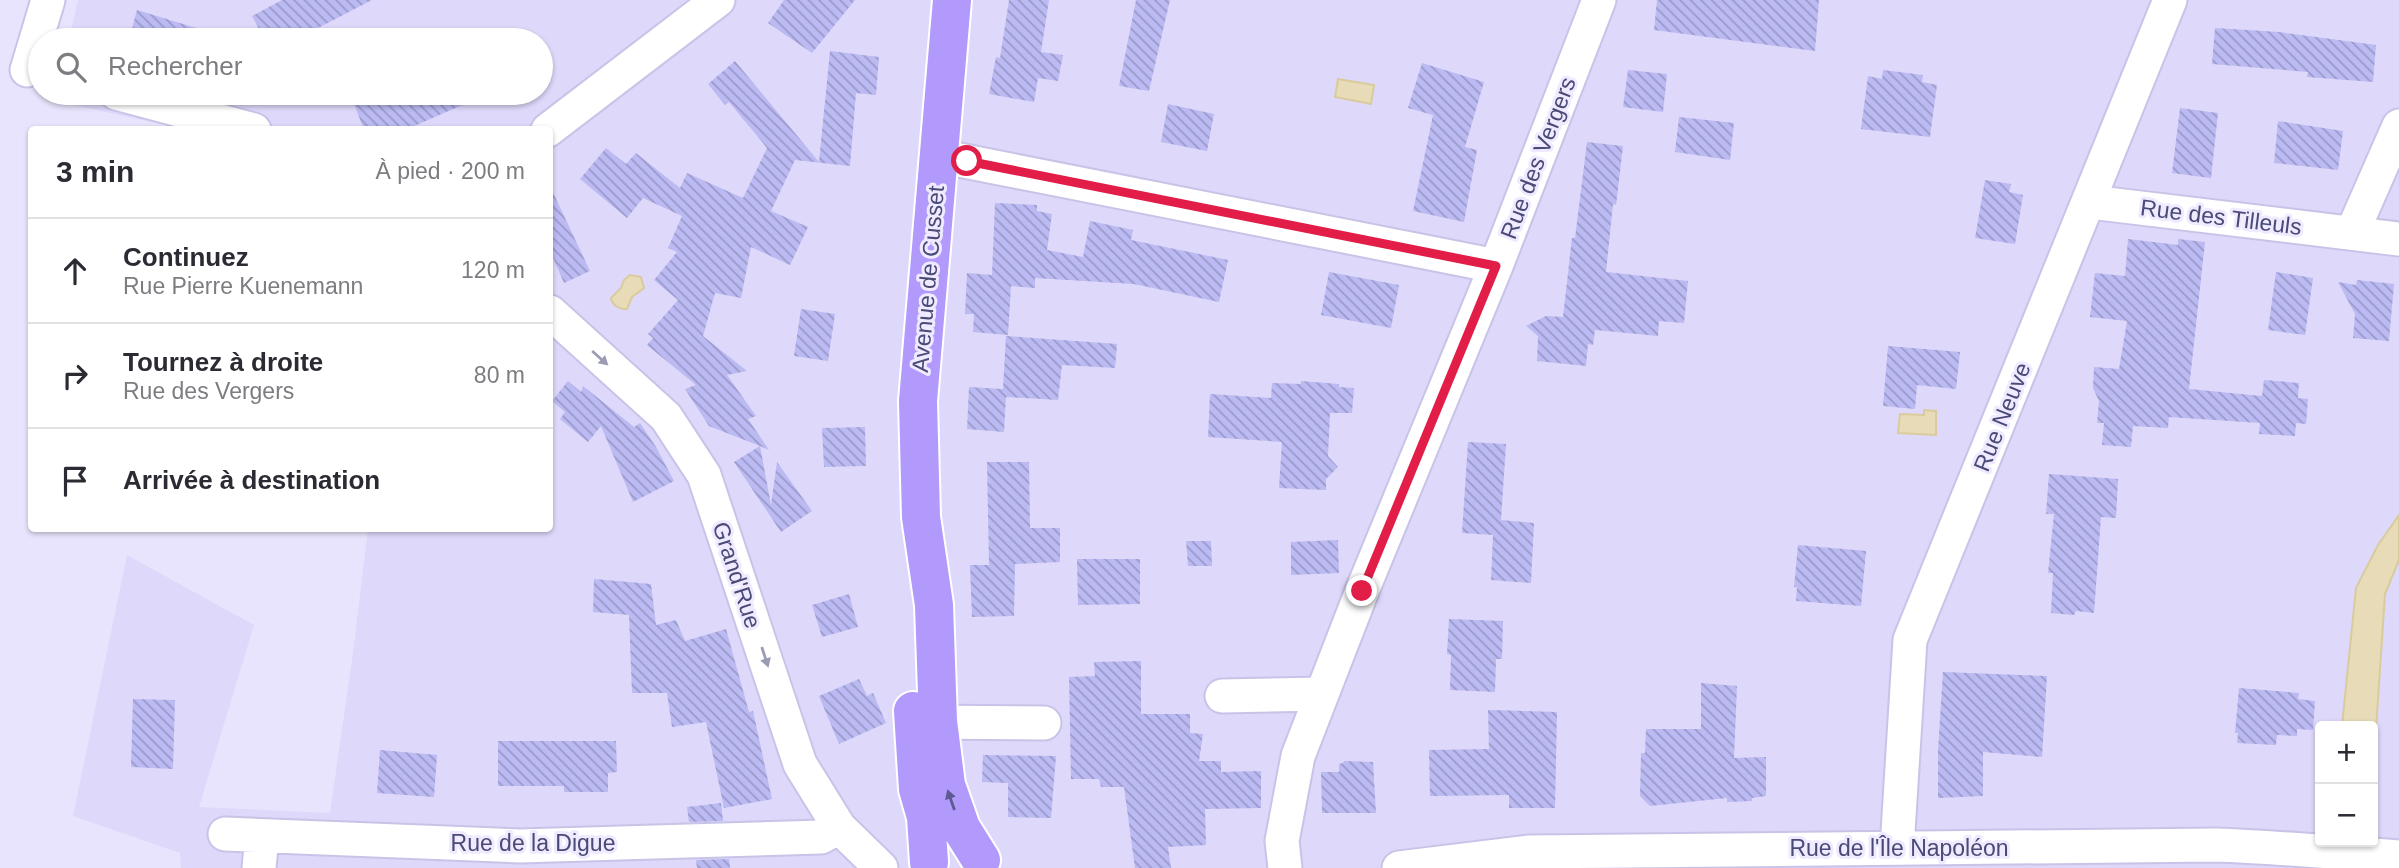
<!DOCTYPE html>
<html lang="fr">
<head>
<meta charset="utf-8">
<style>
  body { margin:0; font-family:Helvetica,sans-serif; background:#f2f2f3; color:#2b2b33 }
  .controls { position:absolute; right:21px; bottom:21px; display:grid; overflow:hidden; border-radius:7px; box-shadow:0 2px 5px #0004 }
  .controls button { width:63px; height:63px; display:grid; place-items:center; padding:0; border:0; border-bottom:2px solid #e1e1e2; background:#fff; color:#2b2b33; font:35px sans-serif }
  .stop { position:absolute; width:21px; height:21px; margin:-16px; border:5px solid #e11d48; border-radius:50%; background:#fff }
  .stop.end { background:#e11d48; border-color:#fff; box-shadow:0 2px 7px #0008 }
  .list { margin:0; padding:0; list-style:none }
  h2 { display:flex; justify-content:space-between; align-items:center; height:91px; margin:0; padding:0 28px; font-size:30px }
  h2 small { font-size:23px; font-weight:400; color:#7c7c81 }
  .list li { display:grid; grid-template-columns:46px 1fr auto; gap:21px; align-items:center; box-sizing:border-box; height:105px; padding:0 28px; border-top:2px solid #e1e1e2 }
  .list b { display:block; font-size:26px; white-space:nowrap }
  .list p { margin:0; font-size:23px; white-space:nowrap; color:#7c7c81 }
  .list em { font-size:23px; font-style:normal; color:#7c7c81 }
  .icon { flex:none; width:38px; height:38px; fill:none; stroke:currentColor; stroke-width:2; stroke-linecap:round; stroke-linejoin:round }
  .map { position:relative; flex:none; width:2399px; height:868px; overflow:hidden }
  .search { position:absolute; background:#fff; box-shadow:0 2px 5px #0004; left:28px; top:28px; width:525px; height:77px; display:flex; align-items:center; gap:18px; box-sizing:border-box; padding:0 24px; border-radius:38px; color:#7c7c81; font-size:26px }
  .panel { position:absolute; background:#fff; box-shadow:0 2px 5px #0004; left:28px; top:126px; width:525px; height:406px; border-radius:7px }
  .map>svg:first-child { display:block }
  .residential { fill:#ded8fa; fill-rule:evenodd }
  .water { fill:#e7dcb7; stroke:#d9cb9d; stroke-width:2 }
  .building { fill:url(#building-back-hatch) }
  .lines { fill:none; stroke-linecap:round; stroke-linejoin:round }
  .minor-casing { stroke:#c7c4e7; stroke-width:37 }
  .major-casing { stroke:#fff; stroke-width:42 }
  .minor { stroke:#fff; stroke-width:33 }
  .major { stroke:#b29afd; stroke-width:38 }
  .oneway { fill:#9b9bb4 }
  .oneway2 { fill:#5e5a91 }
  .route { stroke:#e11d48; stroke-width:9 }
  .labels { text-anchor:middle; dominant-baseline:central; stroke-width:6; stroke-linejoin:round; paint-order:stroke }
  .street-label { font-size:23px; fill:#494a76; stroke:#efeaff }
</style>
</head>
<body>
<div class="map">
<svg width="2399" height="868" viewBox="0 0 2399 868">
  <defs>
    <pattern id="building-back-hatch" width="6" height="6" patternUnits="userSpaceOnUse" patternTransform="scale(1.75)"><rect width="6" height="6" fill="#bbbaf3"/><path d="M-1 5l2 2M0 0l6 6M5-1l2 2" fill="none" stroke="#9a99c9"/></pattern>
  </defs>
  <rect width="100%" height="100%" fill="#e9e4fd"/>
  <path class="residential" d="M78,0h2321v868h-2218l-1,-15 -107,-37 54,-261 127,70 -55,182 131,6 23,-160 15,-124 182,-1v-398l-367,-1 -127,-28 2,-8h483v-53h-472zM2320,726h53v116h-53z"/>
  <path class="water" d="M1338,79l36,6 -3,19 -36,-7z
    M630,275l11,2 3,11 -12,9 -5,12c-7,1 -15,-4 -16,-11l10,-10 3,-8z
    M1924,410l12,1v24l-38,-2 2,-19 24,1z
    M2399,515v45l-14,34 -12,181v-49h-31l14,-138 22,-43z"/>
  <path class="building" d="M282,0h90l-77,40h-30l-13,-24z
    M784,0h71l-43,53 -44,-30z
    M1009,0h40l-8,52 22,3 -5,26 -20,-3 -4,24 -45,-8 7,-37 4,1z
    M1136,0h34l-21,91 -30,-5z
    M1657,0h162l-4,51 -161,-21z
    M137,10l79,24 -1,6h-86z
    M2215,28l64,4 97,13 -3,37 -66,-5 1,-5 -96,-8z
    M830,51l49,6 -3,38 -20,-2 -6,73 -55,-6 -24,51 37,16 -18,38 -39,-18 -10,51 -26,-5 -12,43 44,35 -20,4 29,41 -8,3 21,31 -9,-4 11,59 6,-43 35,49 -31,21 -47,-70 26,-16 -51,-20 -24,-37 11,-4 -49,-40 6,-7 -5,-4 30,-34 -24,-20 23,-28 -9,-4 14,-32 -39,-18 -16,20 -47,-39 26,-31 20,16 10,-11 44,35 7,-15 56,25 24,-50 -38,-46 -4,3 -17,-21 27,-23 84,101z
    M1422,63l62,19 -19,65 12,3 -13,72 -51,-11 20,-96 -25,-7z
    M1628,70l39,4 -4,38 -40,-5z
    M1883,70l40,5 -1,7 15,3 -7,52 -69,-8 7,-53 14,3z
    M350,93h140l-85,37h-41z
    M1168,104l46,10 -7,37 -46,-9z
    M2180,108l38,5 -7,65 -39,-5z
    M1679,117l55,6 -4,37 -55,-8z
    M2278,121l65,10 -5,39 -64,-7z
    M1587,142l36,4 -7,59 -3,-1 -7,68 82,9 -4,42 -25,-2 -1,15 -63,-6 -2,15 -5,-1 -2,22 -49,-5 1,-25 -12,-10 20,-10 17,1 9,-79h3z
    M1985,180l26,4 -2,8 14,3 -8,49 -40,-6z
    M550,186l40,85 -26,12 -14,-32z
    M995,203l42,2v6l15,3 -5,36 36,7 7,-36 43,9 -2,10 97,20 -9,42 -85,-18 -99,-6v10l-24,-2 -3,49 -35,-3 1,-18h-9l2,-41 25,2z
    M2128,239l50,6v-6l27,3 -16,147 73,7 2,-16 35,3 -1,15 10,1 -2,25 -10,-1 -1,13 -36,-2 1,-11 -91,-6 -1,11 -35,-2 -2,21 -29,-2 2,-22h-7l2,-22 -6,-13 1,-21 25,2 8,-48 -37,-4 5,-44 30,3z
    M1329,272l70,13 -8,43 -70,-13z
    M2276,272l37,6 -8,57 -37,-5z
    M2357,280l37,4 -5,57 -36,-3 2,-24 -17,-32 18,3z
    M801,309l34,5 -7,47 -34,-5z
    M1006,336l111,8 -2,24 -53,-3 -4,35 -52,-3 -2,35 -37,-3 2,-42 34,2z
    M1888,346l72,6 -4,37 -39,-4 -2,24 -32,-3z
    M568,381l13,11 2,-6 51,41 6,-4 16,24 18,34 -41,21 -32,-76 -13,16 -28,-23 5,-7 -13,-11z
    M1301,381l38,3v3l15,1 -2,25h-22l-2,43 10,11 -12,12v11l-47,-2 3,-46 -74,-5 2,-43 61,4 1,-15 29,1z
    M865,427l1,39 -42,1 -2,-39z
    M1468,442l38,2 -5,76 33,3 -3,60 -40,-3 2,-45 -31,-2z
    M987,462h42l1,66h30v34l-45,2 -1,52 -42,1 -2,-52h19z
    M2049,474l69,5 -2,39 -15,-1 -7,96 -18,-2 -2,4 -23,-2 2,-40h-5l6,-59h-8z
    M1338,540l1,33 -48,2v-33z
    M1186,541h25l1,25h-24z
    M1798,545l68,6 -5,55 -65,-5 1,-14h-3z
    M1077,559h63v45l-62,1z
    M594,579l57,5 5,41 20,-5 9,21 41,-12 23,83 4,-1 19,88 -48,9 -18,-86 -34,5 -5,-34h-35l-3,-78 -36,-3z
    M849,594l9,33 -36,10 -10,-32z
    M1449,619l54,2 -1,38h-6l-1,33 -45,-2 1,-35 -4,-1z
    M1141,661v53h49v19l13,1 -4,27h22v11l40,-1v37l-56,1 1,36 -38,2 3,21h-36l-11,-81h-23l-2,-8h-28l-2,-102 26,-1 -1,-14z
    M1943,672l104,4 -5,81 -59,-5v44l-45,2v-48z
    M859,679l8,17 6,-3 13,30 -47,21 -20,-48z
    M1701,683l36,3 -3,72 32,-1v39l-14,2v3l-25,1v-4l-77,8 -10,-10 1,-43h4l1,-24h55z
    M2239,688l60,5 -1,6 17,2 -2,29 -16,-1v7l-20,-1 -1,10 -39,-2 1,-10h-3z
    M133,699l42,1 -2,69 -42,-2z
    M1488,710l69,2 -2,96h-46v-13l-79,1 -1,-46 60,-1z
    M498,741h118l1,31 -9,1v19h-44v-6h-66z
    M380,750l57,5 -3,42 -57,-4z
    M983,755l73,1 -5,62 -43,-1v-34l-26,-1z
    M1344,761l29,1 3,51h-54l-1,-41h18v-8l4,-1z
    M721,803l2,18 -34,1 -2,-15z
    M729,859l1,9h-33l-1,-8z"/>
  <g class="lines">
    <defs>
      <path id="minor" d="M27,70l21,-70
        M116,93l138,37
        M548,130l170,-130
        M939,156l557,110
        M2090,202l309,37
        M2352,233l47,-107
        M550,312l116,105 38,58 96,289 39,63 42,41
        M1222,696l100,-2
        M914,722l130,1
        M225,834l295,12 301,-9 18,-10
        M1897,848l13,-208 260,-640
        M259,868l3,-32
        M1285,868l-3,-27 16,-85 64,-165 134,-325 103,-266
        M1399,868l131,-16 686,-7c61,2 122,8 183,12"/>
      <path id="major" d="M952,0l-34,401 3,116 13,88 4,116 8,64 15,43 20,32
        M913,711l5,78 8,28 3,45"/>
    </defs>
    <use href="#minor" class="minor-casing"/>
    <use href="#major" class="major-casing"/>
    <use href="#minor" class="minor"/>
    <use href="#major" class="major"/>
  </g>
  <defs><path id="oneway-solid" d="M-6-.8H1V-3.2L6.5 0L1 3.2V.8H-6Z" transform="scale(1.75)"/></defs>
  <g class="oneway">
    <use href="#oneway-solid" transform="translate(600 358) rotate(42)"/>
    <use href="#oneway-solid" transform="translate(765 657) rotate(72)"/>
  </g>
  <use class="oneway2" href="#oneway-solid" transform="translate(951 800) rotate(-109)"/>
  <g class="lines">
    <path class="route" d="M967,161l529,105 -134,325"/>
  </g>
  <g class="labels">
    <g class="street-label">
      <text transform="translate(1538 158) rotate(-69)">Rue des Vergers</text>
      <text transform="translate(2221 217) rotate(7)">Rue des Tilleuls</text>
      <text transform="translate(928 279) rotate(-85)">Avenue de Cusset</text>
      <text transform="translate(2002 417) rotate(-68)">Rue Neuve</text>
      <text transform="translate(737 575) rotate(72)">Grand'Rue</text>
      <text x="533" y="843">Rue de la Digue</text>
      <text x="1899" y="848">Rue de l'Île Napoléon</text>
    </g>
  </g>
</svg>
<div class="controls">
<button>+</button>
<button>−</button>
</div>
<div class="stop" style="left:967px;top:161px"></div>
<div class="stop end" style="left:1362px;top:591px"></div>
<div class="search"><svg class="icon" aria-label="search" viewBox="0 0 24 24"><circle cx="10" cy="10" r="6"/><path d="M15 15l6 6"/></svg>Rechercher</div>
<section class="panel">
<h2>3 min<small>À pied · 200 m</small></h2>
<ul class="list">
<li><svg class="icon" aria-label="ahead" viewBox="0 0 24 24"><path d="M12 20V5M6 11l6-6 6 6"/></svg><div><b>Continuez</b><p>Rue Pierre Kuenemann</p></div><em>120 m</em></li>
<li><svg class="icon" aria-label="right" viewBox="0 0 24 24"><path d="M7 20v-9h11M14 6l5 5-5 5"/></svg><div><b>Tournez à droite</b><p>Rue des Vergers</p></div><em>80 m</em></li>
<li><svg class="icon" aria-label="arrive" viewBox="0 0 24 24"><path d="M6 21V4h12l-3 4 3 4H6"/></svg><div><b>Arrivée à destination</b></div></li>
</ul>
</section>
</div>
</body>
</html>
